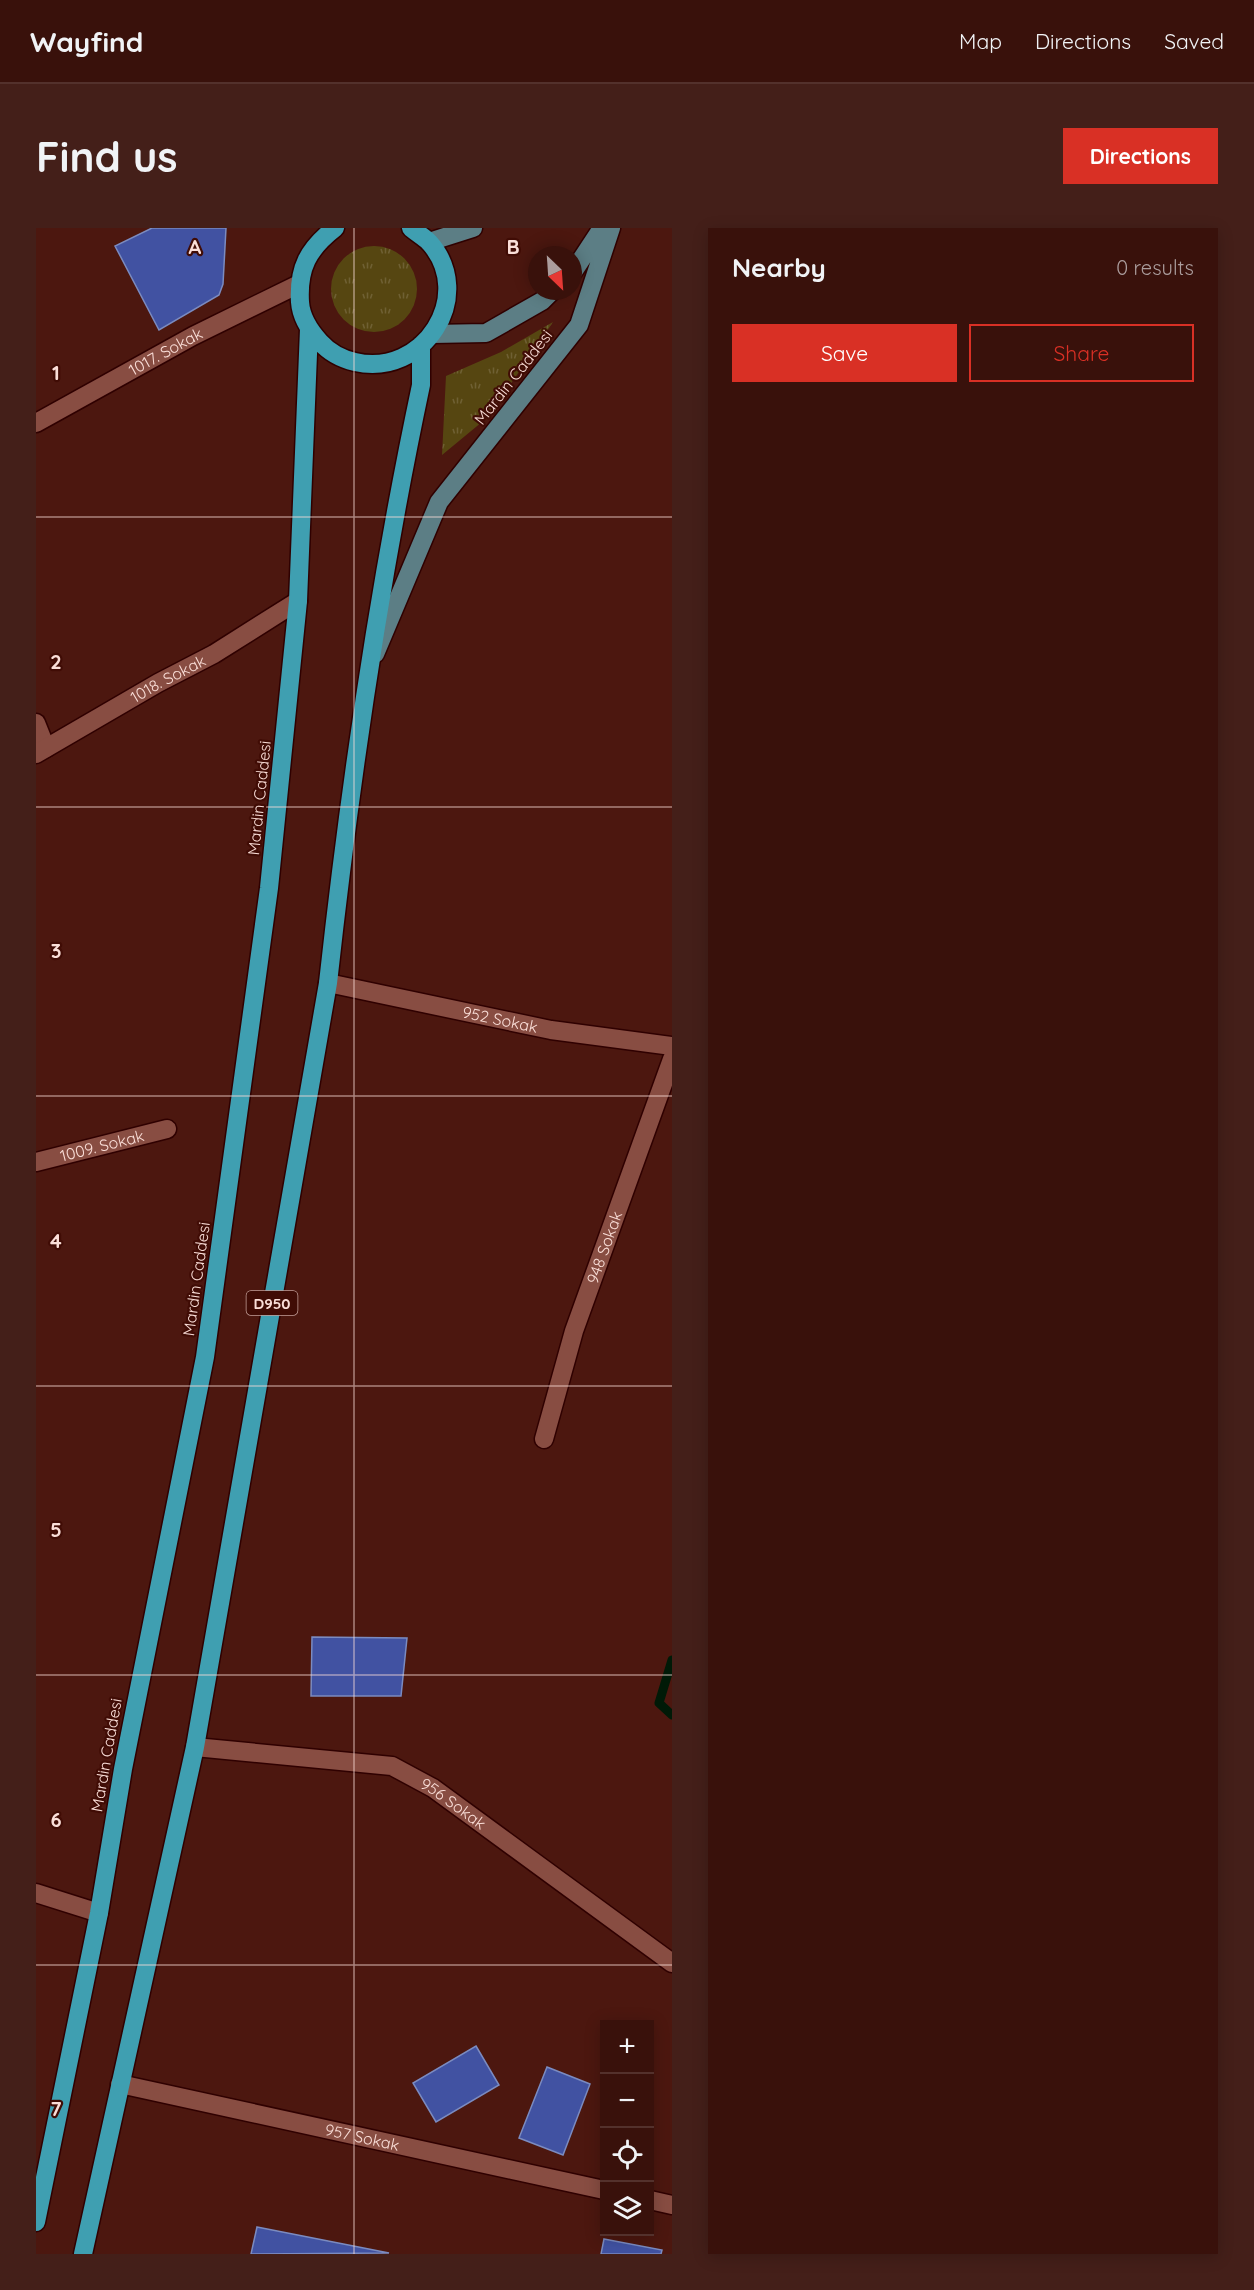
<!DOCTYPE html>
<html lang="en">
<head>
<meta charset="utf-8">
<style>
  body { margin:0; font-family:Quicksand,sans-serif; background:#441f19; color:#f1f3f6 }
  .controls { position:absolute; right:18px; bottom:18px; display:grid; overflow:hidden; border-radius:0px; box-shadow:0 3px 15px #0003 }
  .controls button { width:54px; height:54px; display:grid; place-items:center; padding:0; border:0; border-bottom:2px solid #53312c; background:#39110b; color:#f1f3f6; font:30px sans-serif }
  .compass { position:absolute; left:492px; top:18px; width:54px; height:54px; border-radius:50%; background:#39110b; box-shadow:0 3px 15px #0003; rotate:155deg }
  .list { margin:0; padding:0; list-style:none }
  h2 { display:flex; justify-content:space-between; align-items:center; height:78px; margin:0; padding:0 24px; font-size:26px }
  h2 small { font-size:20px; font-weight:400; color:#ab9d9d }
  .actions { display:flex; gap:12px; padding:18px 24px }
  .actions a { flex:1; padding:14px 0; border:2px solid #d93025; border-radius:0px; text-align:center; font-size:21px; color:#d93025 }
  .actions .main { background:#d93025; color:#fff }
  .icon { flex:none; width:33px; height:33px; fill:none; stroke:currentColor; stroke-width:2; stroke-linecap:round; stroke-linejoin:round }
  .map { position:relative; flex:none; width:636px; height:2026px; overflow:hidden; border-radius:0px }
  header { display:flex; align-items:center; gap:36px; box-sizing:border-box; height:84px; padding:0 30px; background:#39110b; border-bottom:2px solid #53312c }
  header strong { font-size:28px }
  nav { display:flex; gap:33px; margin-inline-start:auto; font-size:21px }
  .intro { display:flex; align-items:center; justify-content:space-between; box-sizing:border-box; height:144px; padding:0 36px }
  h1 { margin:0; font-size:42px }
  .button { padding:15px 27px; border-radius:0px; background:#d93025; color:#fff; font-size:21px; font-weight:700 }
  main { display:flex; gap:36px; padding:0 36px }
  aside { flex:1; background:#39110b; border-radius:0px; box-shadow:0 3px 15px #0003 }
  .map>svg:first-child { display:block }
  .grass { fill:url(#grass-tufts) }
  .lines { fill:none; stroke-linecap:round; stroke-linejoin:round }
  .stream { stroke:#001a07; stroke-width:9 }
  .building { fill:#4152a2; stroke:#7b8bc0; stroke-width:1.5 }
  .minor-casing { stroke:#2f0000; stroke-width:21 }
  .major-casing { stroke:#2f0000; stroke-width:21 }
  .highway-casing { stroke:#2f0000; stroke-width:21 }
  .minor { stroke:#884d42; stroke-width:18 }
  .major { stroke:#5c7e85; stroke-width:18 }
  .highway { stroke:#3f9fb1; stroke-width:18 }
  .grid { fill:none; stroke:#faded8; stroke-width:1.5; stroke-opacity:0.55 }
  .labels { text-anchor:middle; dominant-baseline:central; stroke-width:4.5; stroke-linejoin:round; paint-order:stroke }
  .shield { fill:#400c05; stroke:#c29f99; stroke-width:1.5 }
  .shield-label { font-size:15px; font-weight:bold; fill:#faded8 }
  .street-label { font-size:16px; fill:#faded8; stroke:#400c05 }
  .grid-label { font-size:20px; text-anchor:middle; font-weight:bold; fill:#faded8; stroke:#400c05; stroke-width:4.5; stroke-linejoin:round; paint-order:stroke }
</style>
</head>
<body>
<header>
<strong>Wayfind</strong>
<nav><a>Map</a><a>Directions</a><a>Saved</a></nav>
</header>
<div class="intro"><h1>Find us</h1><a class="button">Directions</a></div>
<main>
<div class="map">
<svg width="636" height="2026" viewBox="0 0 636 2026">
  <defs>
    <pattern id="grass-tufts" width="24" height="20" patternUnits="userSpaceOnUse" patternTransform="scale(1.5)"><rect width="24" height="20" fill="#564611"/><path d="M3 7l-1-3M5 7V3M7 7l1-3M15 17l-1-3M17 17v-4M19 17l1-3" fill="none" stroke="#6f6033"/></pattern>
  </defs>
  <rect width="100%" height="100%" fill="#4c170f"/>
  <path class="grass" d="M295 61a43 43 0 1 1 86 0a43 43 0 1 1-86 0Z
    M517,94l-65,95 -46,38 4,-79 55,-24z"/>
  <g class="lines">
    <path class="stream" d="M636,1432l-13,43 13,12"/>
  </g>
  <path class="building" d="M116,0h74l-3,56 -4,11 -60,35 -44,-84z
    M276,1409l95,1 -6,58h-90z
    M440,1818l23,39 -63,37 -23,-39z
    M511,1839l43,17 -27,71 -44,-17z
    M221,1999l132,26 -138,1z
    M568,2011l58,11 -1,4h-60z"/>
  <g class="lines">
    <defs>
      <g id="minor">
        <path id="s1" d="M0,195l157,-87 106,-52"/>
        <path d="M0,495l10,25"/>
        <path id="s2" d="M0,526l122,-71 56,-29 84,-53"/>
        <path id="s3" d="M292,755l223,47 121,16"/>
        <path id="s4" d="M0,934l131,-33"/>
        <path id="s5" d="M508,1211l30,-108 98,-272"/>
        <path id="s6" d="M159,1519l197,19 41,22 239,175"/>
        <path d="M0,1665l63,20"/>
        <path id="s7" d="M84,1856l484,106"/>
        <path d="M614,1972l22,5"/>
      </g>
      <path id="major" d="M393,14l44,-14
        M537,44l29,-44
        M396,106l54,-1 56,-32 10,-10
        M339,426l64,-152 140,-177 32,-97"/>
      <path id="highway" d="M299,0c-27,21 -37,40 -35,74 1,15 10,29 20,40 9,10 22,17 35,20 68,16 122,-66 74,-120 -5,-5 -12,-9 -18,-14
        M0,1994l63,-309 24,-144 82,-412 64,-469 29,-287 11,-272
        M47,2026l112,-507 133,-764c22,-200 51,-400 93,-598v-40"/>
    </defs>
    <use href="#minor" class="minor-casing"/>
    <use href="#major" class="major-casing"/>
    <use href="#highway" class="highway-casing"/>
    <use href="#minor" class="minor"/>
    <use href="#major" class="major"/>
    <use href="#highway" class="highway"/>
  </g>
  <path class="grid" d="M318,0v2026M0,289h636M0,579h636M0,868h636M0,1158h636M0,1447h636M0,1737h636"/>
  <g class="labels">
    <rect class="shield" x="210.5" y="1063" width="51" height="24" rx="4.5"/>
    <g class="shield-label">
      <text x="236" y="1075">D950</text>
    </g>
    <g class="street-label">
      <text stroke="none"><textPath href="#s1" startOffset="148">1017. Sokak</textPath></text>
      <text transform="translate(477 149) rotate(-52)">Mardin Caddesi</text>
      <text stroke="none"><textPath href="#s2" startOffset="152">1018. Sokak</textPath></text>
      <text transform="translate(223 570) rotate(-84)">Mardin Caddesi</text>
      <text stroke="none"><textPath href="#s3" startOffset="176">952 Sokak</textPath></text>
      <text stroke="none"><textPath href="#s4" startOffset="68">1009. Sokak</textPath></text>
      <text stroke="none"><textPath href="#s5" startOffset="201">948 Sokak</textPath></text>
      <text transform="translate(160 1051) rotate(-82)">Mardin Caddesi</text>
      <text transform="translate(70 1527) rotate(-80)">Mardin Caddesi</text>
      <text stroke="none"><textPath href="#s6" startOffset="270">956 Sokak</textPath></text>
      <text stroke="none"><textPath href="#s7" startOffset="248">957 Sokak</textPath></text>
    </g>
  </g>
  <g class="grid-label">
    <text x="159" y="26">A</text>
    <text x="477" y="26">B</text>
    <text x="20" y="152">1</text>
    <text x="20" y="441">2</text>
    <text x="20" y="730">3</text>
    <text x="20" y="1020">4</text>
    <text x="20" y="1309">5</text>
    <text x="20" y="1599">6</text>
    <text x="20" y="1888">7</text>
  </g>
</svg>
<div class="controls">
<button>+</button>
<button>−</button>
<button><svg class="icon" aria-label="locate" viewBox="0 0 24 24"><circle cx="12" cy="12" r="6"/><path d="M12 2v4M12 18v4M2 12h4M18 12h4"/></svg></button>
<button><svg class="icon" aria-label="layers" viewBox="0 0 24 24"><path d="M12 4l9 5-9 5-9-5zM3 14l9 5 9-5"/></svg></button>
</div>
<svg class="compass" viewBox="-18 -18 36 36"><path d="M0-13l5 13h-10z" fill="#e53935"/><path d="M0 13l5-13h-10z" fill="#ab9d9d"/></svg>
</div>
<aside>
<h2>Nearby<small>0 results</small></h2>
<ul class="list">
</ul>
<div class="actions"><a class="main">Save</a><a>Share</a></div>
</aside>
</main>
</body>
</html>
